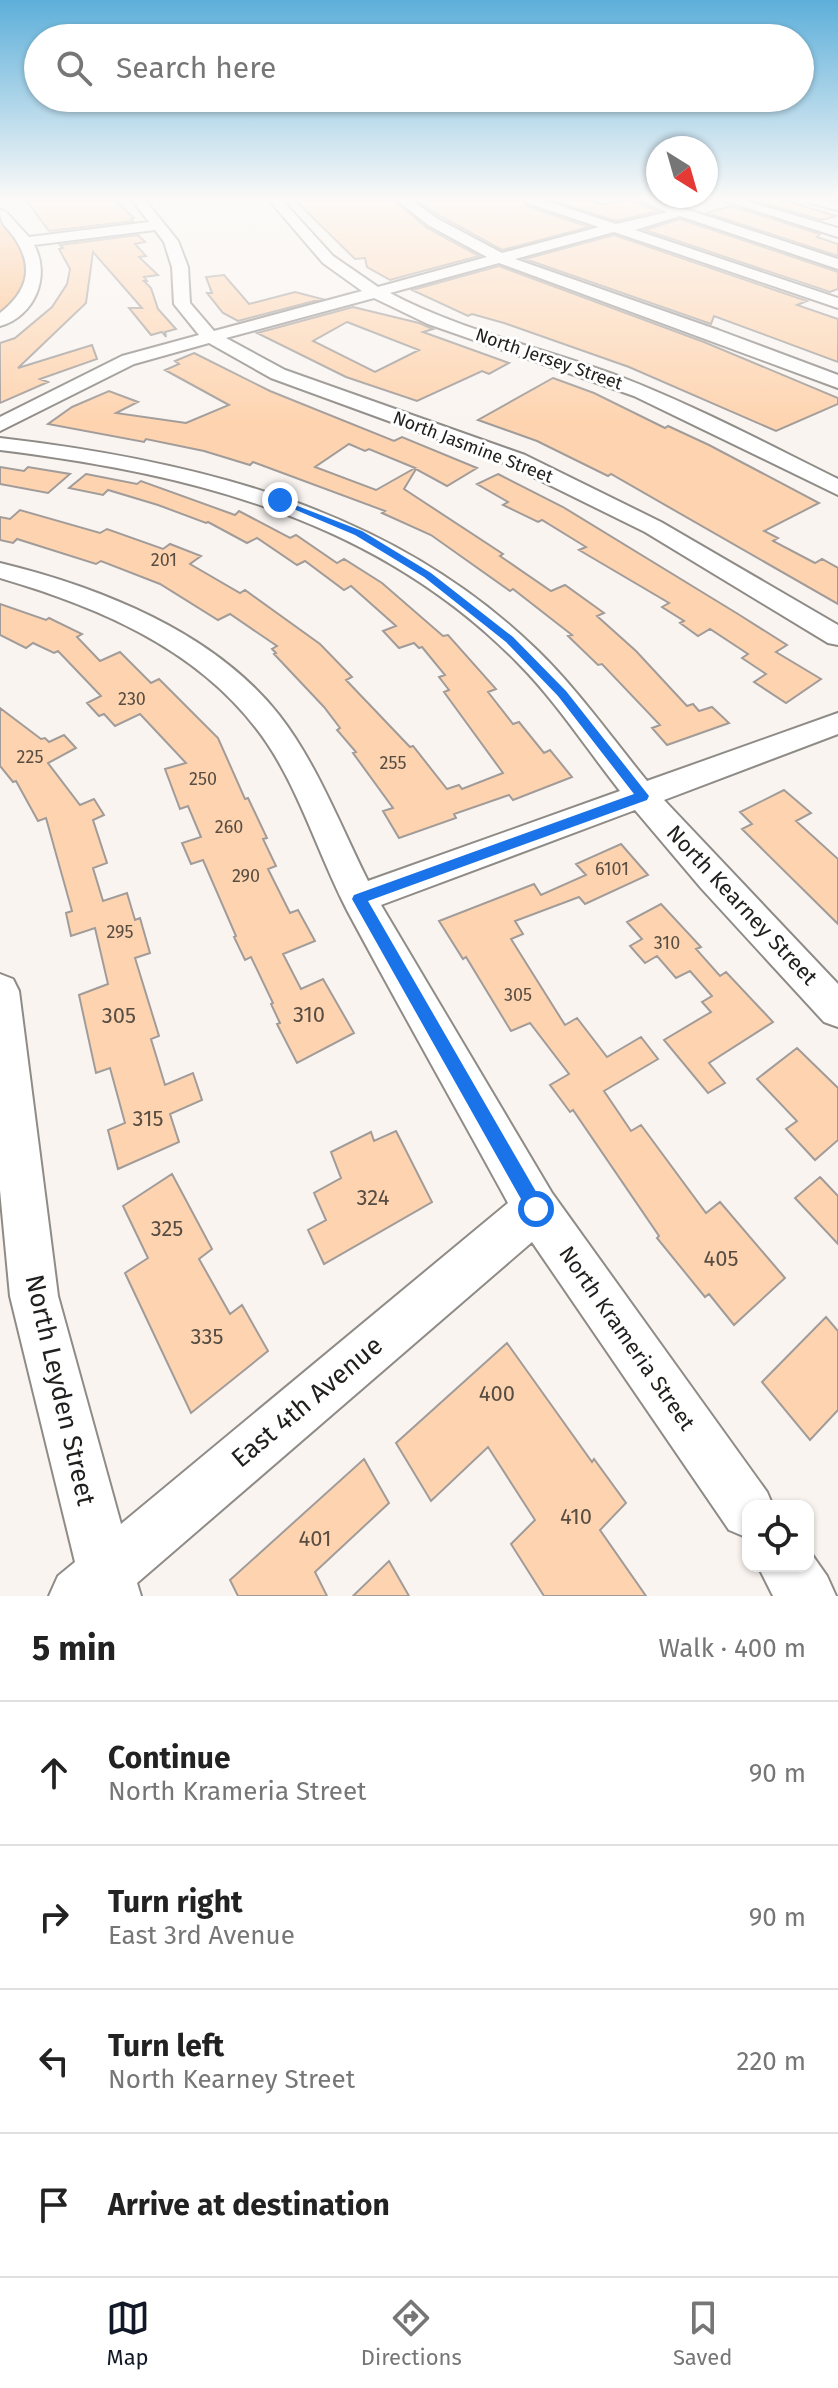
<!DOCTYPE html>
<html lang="en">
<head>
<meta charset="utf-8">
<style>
  body { margin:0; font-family:"Fira Sans",sans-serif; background:#f6f6f6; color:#222 }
  .controls { position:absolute; right:24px; bottom:24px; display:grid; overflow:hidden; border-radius:16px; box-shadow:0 2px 6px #0004 }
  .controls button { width:72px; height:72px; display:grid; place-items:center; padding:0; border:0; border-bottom:2px solid #e0e0e0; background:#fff; color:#222; font:40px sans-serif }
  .compass { position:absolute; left:646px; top:136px; width:72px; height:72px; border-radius:50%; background:#fff; box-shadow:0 2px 6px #0004; rotate:143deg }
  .stop { position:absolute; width:24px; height:24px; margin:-18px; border:6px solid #1a73e8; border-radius:50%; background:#fff }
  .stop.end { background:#1a73e8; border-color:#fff; box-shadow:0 2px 8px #0008 }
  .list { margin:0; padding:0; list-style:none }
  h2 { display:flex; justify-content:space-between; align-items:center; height:104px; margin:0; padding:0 32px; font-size:34px }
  h2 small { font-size:26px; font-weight:400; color:#767676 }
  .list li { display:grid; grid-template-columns:52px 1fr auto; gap:24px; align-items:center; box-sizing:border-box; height:144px; padding:0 32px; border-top:2px solid #e0e0e0 }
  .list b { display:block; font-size:30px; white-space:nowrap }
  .list p { margin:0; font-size:26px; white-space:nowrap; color:#767676 }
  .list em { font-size:26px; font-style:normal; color:#767676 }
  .icon { flex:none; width:44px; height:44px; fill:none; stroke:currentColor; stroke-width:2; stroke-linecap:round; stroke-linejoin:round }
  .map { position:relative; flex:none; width:838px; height:1596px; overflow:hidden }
  .search { position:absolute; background:#fff; box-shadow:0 2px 6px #0004; left:24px; right:24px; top:24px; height:88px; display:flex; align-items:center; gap:20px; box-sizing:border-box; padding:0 28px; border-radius:44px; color:#767676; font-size:30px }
  .sheet { height:680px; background:#fff }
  nav { display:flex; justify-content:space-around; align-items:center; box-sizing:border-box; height:112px; border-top:2px solid #e0e0e0; background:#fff; font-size:22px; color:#767676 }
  nav a { display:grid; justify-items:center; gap:4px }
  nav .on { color:#111827 }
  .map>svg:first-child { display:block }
  .green { fill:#fdbe87 }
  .building { fill:#fed4b0; stroke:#a19c99; stroke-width:2; fill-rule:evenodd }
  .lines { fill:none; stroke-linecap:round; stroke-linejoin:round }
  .minor-casing { stroke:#8f8b87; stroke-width:4 }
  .minor { fill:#fff; fill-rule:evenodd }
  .route { fill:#1a73e8 }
  .labels { text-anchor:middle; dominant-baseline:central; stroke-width:6; stroke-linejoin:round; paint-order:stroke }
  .far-street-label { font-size:18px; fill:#21201e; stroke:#fff }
  .number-label { font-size:18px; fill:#584d42 }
  .street-label { font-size:22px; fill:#21201e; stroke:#fff }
  .near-number-label { font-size:22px; fill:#584d42 }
  .near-street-label { font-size:26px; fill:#21201e; stroke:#fff }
</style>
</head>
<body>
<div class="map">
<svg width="838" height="1596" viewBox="0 0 838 1596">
  <rect width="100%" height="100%" fill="#f9f4f0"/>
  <path class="green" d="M0,220c16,18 36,43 26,68 -5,10 -18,20 -26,29z"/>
  <path class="building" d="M26,200h88l20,18 -3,1 2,2 -84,10z
    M295,200h99l33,28 52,28 -89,24 -23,-13 -2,-9 -10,1z
    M416,200h107l3,6 63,21 -87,23 -62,-34z
    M551,200h36l15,5 26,-5 30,11 -42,10z
    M751,200h33l52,16 -14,4z
    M731,206l89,28 -3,3 21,7v12l-131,-43z
    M680,219l158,53v17l-8,3 -185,-62z
    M138,235l7,7 -10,2 11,12 -7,1 19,18 -14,2 3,4h-3l7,7 7,21 18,20 -11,3 1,5 -4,-5 -11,3 -22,-27h13l-49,-56 -7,51 -68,65 74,-23 5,14 -57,20 8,3 -48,21v-60l15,-5 37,-31 15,-23 3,-15 -11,-20 4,-1 -3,-3z
    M614,235l193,66 -10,4 41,14v43l-124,-46 -3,8 -186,-65z
    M499,266l205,76 134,56v6l-62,27 -147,-64 -125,-44 -32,-9 -4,2 -56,-26z
    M224,275l25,29 46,-12 27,7 -84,22 -15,-8 -16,-20h5l-6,-16z
    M353,307l66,16 14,6 -10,3 86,31 -20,11 -7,-3 -65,30 -71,-24 -89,-44zM347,322l72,28 -44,22 -62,-31z
    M194,353l76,38 124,50 8,-4 75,31 -30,18 -31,-17 -12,20 99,65 -3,2 51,35 14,-6 39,28 -7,3 39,35 51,55 6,-2 6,7 13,-4 17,16 -62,22 -15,-17 8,-3 -58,-61 -4,1 -30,-29 4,-1 -59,-46 -3,2 -79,-56 -49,-22 3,-2 -132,-49 -3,3 -46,-14 -58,-12 -2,3 -96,-18 24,-17 37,-16 29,11 -22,11 70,10 43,-18 -64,-35 14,-6 -4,-3zM349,444l16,7 4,-2 46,19 -39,22 -61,-23z
    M553,378l41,15 71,35 3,-2 41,19 110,58 -55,28 14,7 -5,3 42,22 7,-4 16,9v36l-227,-130 -3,2 -71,-35 -59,-21z
    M0,467l24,4 4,-4 42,7 -22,19 -48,-9z
    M86,474l51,10 4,-3 94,34 4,-4 51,27 6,-3 41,28 7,-4 38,24 61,53 5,-1 48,54 -8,3 25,32 6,-2 25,31 6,-3 22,27 -59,23 -4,-5 -55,19 2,4 -57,20 -16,-27 10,-3 -40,-55 3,-1 -19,-22 3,-2 -16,-21 -50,-53 2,-1 -4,-4 5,-3 -47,-32 -12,6 -58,-36 -59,-23 -5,3 -79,-25 -4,4 -13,-3v-23l10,2 10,-9 80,23 7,-4 56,20 7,-5 31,12 -11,8 50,29 5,-3 75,54 32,33 -6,3 64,67 3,-1 34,43 12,-4 3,4 41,-16 -59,-81 5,-2 -10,-13 6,-2 -23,-28 -3,1 -5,-5 -15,5 -16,-17 13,-5 -45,-40 -7,4 -39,-29 -8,4 -40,-27 -10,5 -39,-21 -2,1 -48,-18 -50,-15 -5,5 -34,-7z
    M498,474l65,33 175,107 49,31 -11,7 45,27 -35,24 -32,-21 12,-8 -24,-16 6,-4 -38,-25 -12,7 -18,-13 4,-2 -22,-14 7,-4 -90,-53 7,-3 -44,-27 -4,2 -35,-17 5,-3 -31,-18z
    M0,604l46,16 3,-2 33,16 -5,3 23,24 20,-9 31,31 8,-4 59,59 27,61 3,-1 19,40 -4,1 13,27 -8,3 22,44 8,-3 17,31 -32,13 18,35 22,-10 31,54 -57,30 -20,-39 3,-1 -9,-19 2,-1 -22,-46 -6,3 -11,-23 2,-1 -33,-76 -12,4 -9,-21 19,-6 -13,-31 -8,3 -15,-40 21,-6 -46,-49 -25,12 -11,-12 -5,2 -12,-13 14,-7 -43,-45 -4,2 -21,-10 -7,5 -26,-13z
    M0,708l41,31 4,-1 4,4 15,-7 12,13 -28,15 32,42 14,-6 10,16 -11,5 14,43 -14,5 10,33 24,-8 8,27 5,-2 10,35 -15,5 24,78 -8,3 14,46 28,-12 9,27 -32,14 9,28 -61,27 -10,-39 17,-7 -15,-55 -14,5 -17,-78 29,-11 -13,-56 -24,8 -5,-23 6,-2 -26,-93 -8,3 -22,-40 -3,1 -13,-16z
    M784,790l27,23 -15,8 42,38v65l-96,-95 10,-5 -12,-12z
    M621,844l27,31 -63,29 -6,-7 -64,24 8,13 -12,5 54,86 12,-7 30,39 34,-20 17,22 -54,32 27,40 10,-6 65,88 14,-11 65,76 -51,47 -25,-31 -4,3 -48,-59 2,-2 -86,-126 -3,2 -20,-27 19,-11 -39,-51 -19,8 -45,-74 -3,2 -24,-38 95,-37 7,11 45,-20 -10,-11z
    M661,904l40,43 -5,2 24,27 6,-4 47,50 -64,41 16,20 -17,10 -44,-53 47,-28 -9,-10 10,-6 -22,-25 -14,7 -19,-22 -12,7 -15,-17 12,-7 -15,-17z
    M797,1048l41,40v52l-23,20 -29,-31 11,-8 -40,-42z
    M396,1131l36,71 -108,62 -16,-34 18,-10 -12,-27 27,-15 -10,-26 40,-20 3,9z
    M172,1174l40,75 -13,10 31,55 12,-9 26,46 -77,62 -66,-140 23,-15 -25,-52z
    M820,1177l18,19v48l-43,-46z
    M826,1317l12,14v79l-28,30 -48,-58z
    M507,1343l85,119 2,-3 32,44 -26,27 46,66h-102l-33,-52 24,-24 -47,-73 -57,54 -35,-58z
    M364,1459l25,44 -74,69 12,24h-89l-8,-16z
    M389,1561l20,35h-56z"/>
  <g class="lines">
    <defs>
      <path id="minor" d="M132,200h13l33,41 10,26 2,36 24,28 148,-40 -39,-28 -54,-63h13l51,56 45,31 109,-30 -59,-32 -31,-25h14l27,19 64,34 97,-26 -72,-24 -1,-3h17l73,24 52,-12 -29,-12h19l180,59v10l-158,-53 -45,14 203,68v10l-224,-76 -99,27 203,71 120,45v13l-339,-125 -109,30c73,39 155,55 231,84 75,29 146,67 217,102v16l-204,-99 -206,-72 -54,-26 -148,40 59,32 240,85 136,67 177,103v20l-10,-2 -183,-111 -136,-67 -238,-87 -62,-35 -75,21 -134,67v-14l122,-61 77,-21 -25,-31 -2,-37 -8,-25 -9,-12 -121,15c17,31 1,71 -34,81v-13c29,-23 34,-47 14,-76 -8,-11 -14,-13 -14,-27l5,1 24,26 120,-15z
        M723,200h19l96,28v9z
        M807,200l31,2v8l-29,-7z
        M0,438c196,23 392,70 538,213 40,39 73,86 109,130l191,-68v21l-174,66 174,184v43l-14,-5 -123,-134 -66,-78 -254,95 171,288 215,299 6,14h-25v32l-19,-8 -197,-288 -395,341 4,13h-92l9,-20 17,-14 -65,-266 -10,-106v-216l13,5 6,12 39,305 63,228 387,-321c-53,-97 -108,-194 -160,-291 -31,-59 -51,-132 -92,-184 -63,-82 -161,-122 -256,-150v-15c99,24 214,69 279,152 37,47 62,112 89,166l252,-90c-34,-43 -64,-90 -103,-129 -141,-143 -324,-188 -517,-212z
        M808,1549l19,27 9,20h-63l-15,-30h50z"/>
    </defs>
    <use href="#minor" class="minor-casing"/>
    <use href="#minor" class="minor"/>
  </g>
  <linearGradient id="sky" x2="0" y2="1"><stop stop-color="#5dafda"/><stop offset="0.47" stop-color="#fcfaf8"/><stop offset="1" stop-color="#fcfaf8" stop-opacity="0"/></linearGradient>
  <rect width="838" height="423" fill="url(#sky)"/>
  <path class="route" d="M277,498l85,33 69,42 82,64 53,54 83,105 -2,4 -279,101 174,301 3,7 -3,6 -6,3 -6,-3 -178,-316 2,-4 280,-101 -76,-98 -52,-54 -82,-65 -69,-42 -78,-33z"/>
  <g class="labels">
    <g class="far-street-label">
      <text transform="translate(549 359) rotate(19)">North Jersey Street</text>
      <text transform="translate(473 447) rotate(21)">North Jasmine Street</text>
    </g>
    <g class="number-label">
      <text x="164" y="560">201</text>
      <text x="132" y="699">230</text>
      <text x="30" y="757">225</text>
      <text x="393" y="763">255</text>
      <text x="203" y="779">250</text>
      <text x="229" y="827">260</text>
      <text x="612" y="869">6101</text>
      <text x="246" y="876">290</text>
      <text x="120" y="932">295</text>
      <text x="667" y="943">310</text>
      <text x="518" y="995">305</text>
    </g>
    <g class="street-label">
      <text transform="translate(742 905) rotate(47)">North Kearney Street</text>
      <text transform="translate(627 1338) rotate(55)">North Krameria Street</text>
    </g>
    <g class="near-number-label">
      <text x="309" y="1014">310</text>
      <text x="119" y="1015">305</text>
      <text x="148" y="1118">315</text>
      <text x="373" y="1197">324</text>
      <text x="167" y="1228">325</text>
      <text x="721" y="1258">405</text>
      <text x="207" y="1336">335</text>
      <text x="497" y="1393">400</text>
      <text x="576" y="1516">410</text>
      <text x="315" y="1538">401</text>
    </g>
    <g class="near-street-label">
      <text transform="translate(60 1390) rotate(77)">North Leyden Street</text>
      <text transform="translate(307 1402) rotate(-40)">East 4th Avenue</text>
    </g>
  </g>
</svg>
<div class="controls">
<button><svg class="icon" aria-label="locate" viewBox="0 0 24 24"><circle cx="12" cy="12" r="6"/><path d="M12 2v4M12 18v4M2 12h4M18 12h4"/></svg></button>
</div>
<svg class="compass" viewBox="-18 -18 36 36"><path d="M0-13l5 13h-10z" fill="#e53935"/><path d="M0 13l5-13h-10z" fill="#767676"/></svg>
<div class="stop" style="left:536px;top:1209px"></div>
<div class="stop end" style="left:280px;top:500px"></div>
<div class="search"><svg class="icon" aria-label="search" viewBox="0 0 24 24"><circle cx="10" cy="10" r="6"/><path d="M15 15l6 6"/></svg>Search here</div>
</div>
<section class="sheet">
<h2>5 min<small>Walk · 400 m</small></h2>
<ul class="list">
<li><svg class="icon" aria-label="ahead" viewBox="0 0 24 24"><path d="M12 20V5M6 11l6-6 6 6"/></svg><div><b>Continue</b><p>North Krameria Street</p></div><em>90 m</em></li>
<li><svg class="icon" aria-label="right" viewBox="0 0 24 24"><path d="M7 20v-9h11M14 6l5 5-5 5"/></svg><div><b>Turn right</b><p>East 3rd Avenue</p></div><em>90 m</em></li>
<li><svg class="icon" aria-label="left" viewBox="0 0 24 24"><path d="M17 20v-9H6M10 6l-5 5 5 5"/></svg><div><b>Turn left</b><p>North Kearney Street</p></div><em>220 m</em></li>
<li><svg class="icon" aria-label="arrive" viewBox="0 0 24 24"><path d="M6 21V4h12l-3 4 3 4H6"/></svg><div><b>Arrive at destination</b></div></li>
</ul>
</section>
<nav>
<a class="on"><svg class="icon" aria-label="map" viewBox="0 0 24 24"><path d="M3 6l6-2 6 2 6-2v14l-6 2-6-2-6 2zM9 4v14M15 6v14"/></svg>Map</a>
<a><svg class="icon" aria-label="directions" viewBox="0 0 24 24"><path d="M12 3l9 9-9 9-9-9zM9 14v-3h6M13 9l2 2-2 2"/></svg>Directions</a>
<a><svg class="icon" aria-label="saved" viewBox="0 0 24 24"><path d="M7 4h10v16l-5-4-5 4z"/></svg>Saved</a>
</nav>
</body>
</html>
